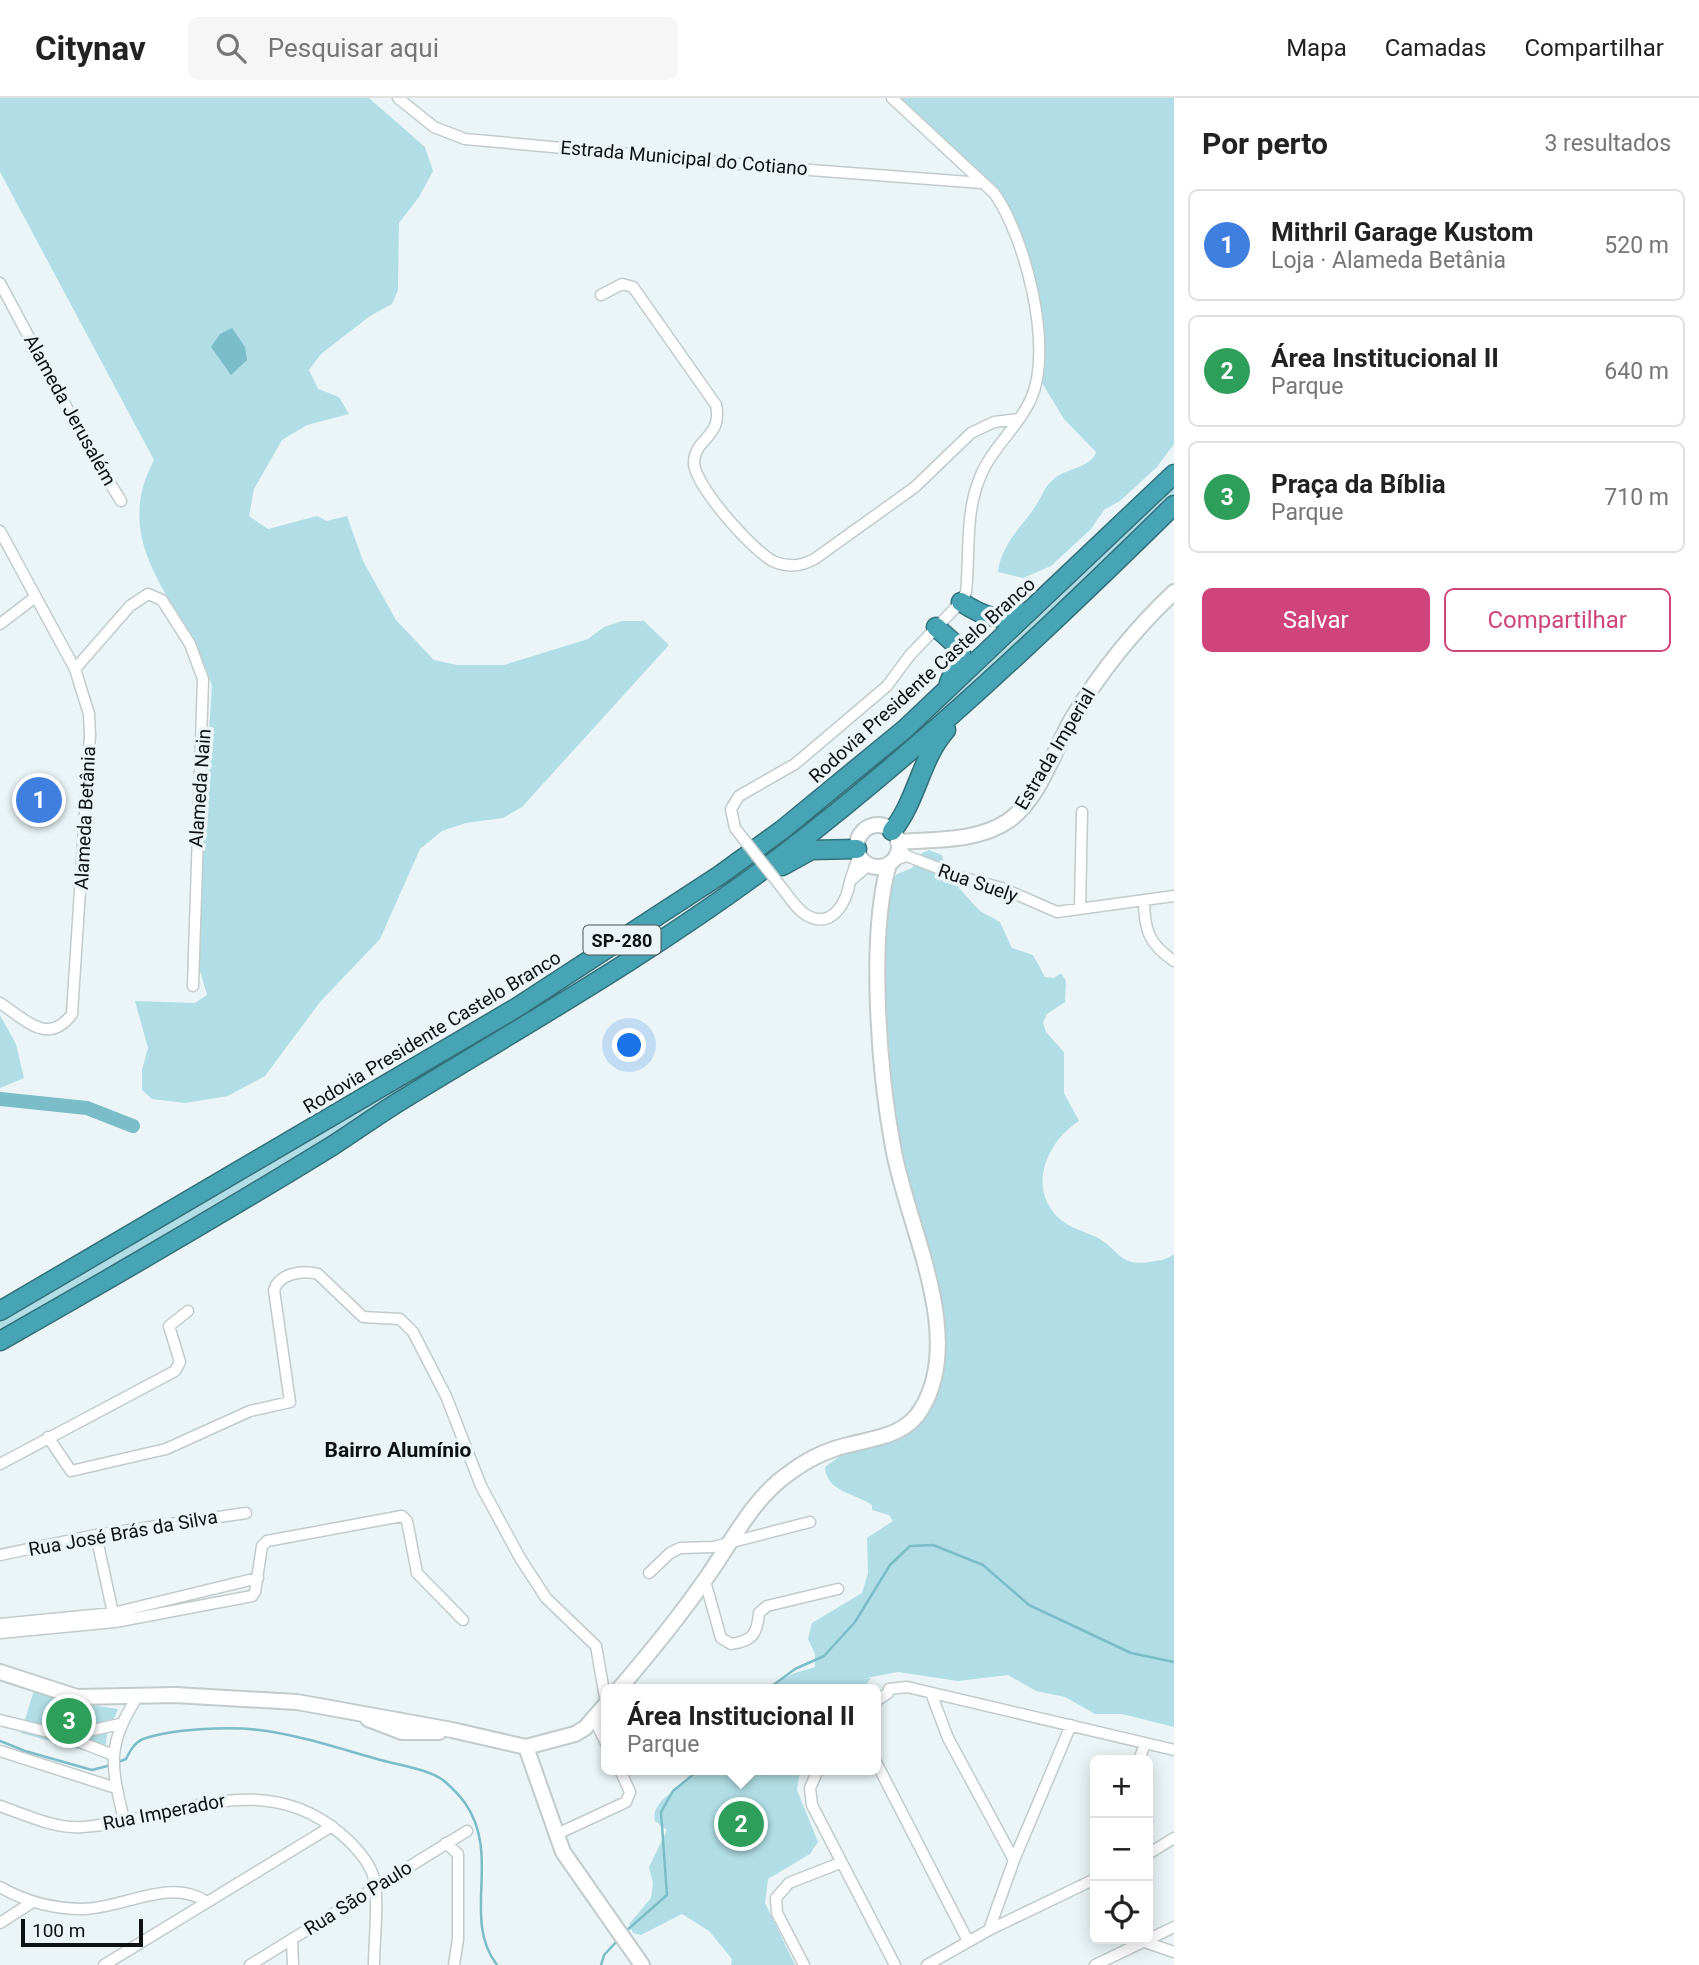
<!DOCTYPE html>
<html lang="pt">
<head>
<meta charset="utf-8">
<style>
  body { margin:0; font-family:Roboto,sans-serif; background:#f6f6f6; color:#222 }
  .controls { position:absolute; right:21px; bottom:21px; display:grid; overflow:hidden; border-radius:10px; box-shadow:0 4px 18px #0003 }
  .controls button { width:63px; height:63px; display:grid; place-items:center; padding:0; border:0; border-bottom:2px solid #e0e0e0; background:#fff; color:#222; font:35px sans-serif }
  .scale { position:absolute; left:21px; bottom:18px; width:122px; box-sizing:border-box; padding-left:7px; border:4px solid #0e1112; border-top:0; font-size:19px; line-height:24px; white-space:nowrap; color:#0e1112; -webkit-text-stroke:5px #ebf5f7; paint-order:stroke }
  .you { position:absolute; left:630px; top:948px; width:24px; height:24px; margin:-18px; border:5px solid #fff; border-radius:50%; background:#1a73e8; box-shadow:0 0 0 10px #1a73e833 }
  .badge { display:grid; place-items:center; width:46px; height:46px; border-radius:50%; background:#cf447a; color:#fff; font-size:23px; font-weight:700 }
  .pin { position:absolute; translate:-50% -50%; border:4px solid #fff; box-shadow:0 2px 7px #0006 }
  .popup { position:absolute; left:601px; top:1586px; width:280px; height:91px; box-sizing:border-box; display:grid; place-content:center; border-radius:10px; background:#fff; filter:drop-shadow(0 2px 5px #0005); font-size:23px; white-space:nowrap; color:#767676 }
  .popup b { font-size:26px; color:#222 }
  .popup::after { content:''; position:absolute; left:50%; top:100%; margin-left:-14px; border:14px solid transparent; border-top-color:#fff }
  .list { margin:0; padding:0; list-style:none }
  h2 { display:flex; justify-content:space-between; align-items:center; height:91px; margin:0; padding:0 28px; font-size:30px }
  h2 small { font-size:23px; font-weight:400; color:#767676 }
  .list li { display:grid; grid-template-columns:46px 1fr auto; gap:21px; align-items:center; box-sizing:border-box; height:112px; margin:0 14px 14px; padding:0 14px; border:2px solid #e0e0e0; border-radius:10px }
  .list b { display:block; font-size:26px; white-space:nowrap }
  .list p { margin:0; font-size:23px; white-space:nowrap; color:#767676 }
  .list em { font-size:23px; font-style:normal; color:#767676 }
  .actions { display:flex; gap:14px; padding:21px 28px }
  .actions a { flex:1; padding:16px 0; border:2px solid #cf447a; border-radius:10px; text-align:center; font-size:24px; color:#cf447a }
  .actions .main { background:#cf447a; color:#fff }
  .icon { flex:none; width:38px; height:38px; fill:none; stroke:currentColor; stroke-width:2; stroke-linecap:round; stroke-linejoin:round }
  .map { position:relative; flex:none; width:1174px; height:1867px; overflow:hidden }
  header { display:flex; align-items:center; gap:42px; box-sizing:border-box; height:98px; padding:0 35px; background:#fff; border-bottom:2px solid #e0e0e0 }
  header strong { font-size:33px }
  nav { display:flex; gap:38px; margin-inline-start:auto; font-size:24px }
  .search { width:490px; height:63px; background:#f6f6f6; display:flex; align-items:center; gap:18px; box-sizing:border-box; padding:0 24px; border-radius:10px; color:#767676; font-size:26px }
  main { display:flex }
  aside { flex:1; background:#fff }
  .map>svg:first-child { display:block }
  .green { fill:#b1dee6 }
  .water { fill:#7abcc8 }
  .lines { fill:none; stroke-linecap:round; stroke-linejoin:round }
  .stream { stroke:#7abcc8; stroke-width:2.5 }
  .river { stroke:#7abcc8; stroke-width:14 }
  .street-casing { stroke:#c1cbcc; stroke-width:13 }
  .secondary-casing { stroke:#c1cbcc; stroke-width:18 }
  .highway-casing { stroke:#32717b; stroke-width:21 }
  .street { stroke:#fff; stroke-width:10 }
  .secondary { stroke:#fff; stroke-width:14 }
  .highway { stroke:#46a4b4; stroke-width:18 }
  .street-bridge-casing { stroke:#c1cbcc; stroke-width:13; stroke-linecap:butt }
  .street-bridge { stroke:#fff; stroke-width:10 }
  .labels { text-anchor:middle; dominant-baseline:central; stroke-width:7; stroke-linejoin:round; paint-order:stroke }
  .shield { fill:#ebf5f7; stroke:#505557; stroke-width:2 }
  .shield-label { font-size:18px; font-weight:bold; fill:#0e1112 }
  .street-label { font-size:19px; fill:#0e1112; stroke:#ebf5f7 }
  .neighbourhood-label { font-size:21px; font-weight:bold; fill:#0e1112; stroke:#ebf5f7 }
</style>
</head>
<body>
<header>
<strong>Citynav</strong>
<div class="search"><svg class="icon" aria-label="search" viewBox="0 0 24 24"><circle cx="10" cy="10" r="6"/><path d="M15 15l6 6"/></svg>Pesquisar aqui</div>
<nav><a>Mapa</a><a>Camadas</a><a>Compartilhar</a></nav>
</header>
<main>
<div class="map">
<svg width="1174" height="1867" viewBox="0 0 1174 1867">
  <rect width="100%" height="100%" fill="#ebf5f7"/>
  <path class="green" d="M0,0h369l56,49 8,24 -14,26 -20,26 -1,67 -6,14 -22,12 -49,38 -12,16 9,19 21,8 10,17 -42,11 -25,15 -28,49 -5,27 19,13 49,-13 10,5 20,-5 16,45 33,59 38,40 23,5h47l84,-26 16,-12 18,-6h22l25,24 -147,162 -19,11 -37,5 -24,8 -22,18 -40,90 -60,63 -55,74 -37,20 -43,7 -33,-4 -10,-9v-20l6,-22 -13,-47 60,2 12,-8 -13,-45 18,-264c-23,-80 -106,-136 -58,-226l-154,-288z
    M899,0h275v346l-17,23 -37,34 -16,9 -13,19 -40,37 -28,12 -25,-6c3,-26 21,-43 35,-62 9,-12 10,-23 22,-32 12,-10 36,-10 41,-26l-32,-33 -22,-36 -2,-50 -32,-120z
    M1174,388v8l-156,151 -133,120 -194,151 -215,133 -476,283v-13c130,-76 260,-151 390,-227 127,-74 256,-148 374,-237 148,-110 278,-241 410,-369z
    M929,752l13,5 3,10 10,3 4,20 21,23 20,11 12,26 21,7 12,22 9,1 7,-5 5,8 -1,21 -18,12 -4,8 3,10 18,20v41l15,28c-33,21 -53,69 -18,99 10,8 22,11 33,16 27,13 24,33 61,25 7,-1 13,-2 19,-7v473l-52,-13h-27l-30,-17 -29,-6 -28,-16 -50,6 -60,-9 -37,7 10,-1 -8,11h-101l33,-16 20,-6v-13l-7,-15 4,-16 50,-30 6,-20 -1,-35 26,-17 -4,-6 -17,-5v-5c-17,-12 -46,-13 -47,-38l18,-13 49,-18 36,-33 13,-97 -40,-156 -8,-52 -12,-160 7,-51 9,-13 15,-6 10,-15z
    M0,917l16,29 8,34 -24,10z
    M34,1592l49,14 35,5 -11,26 -3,21 -83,-23z
    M701,1672h99l-3,20 21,52 -8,12 -42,25 -3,24 30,62h-64l1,-6 -23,-28 -27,-17 -41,21 -8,-2 -4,-9 22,-26 2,-15 -4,-16 18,-37 -12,-9c-6,-22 34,-37 46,-51z"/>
  <path class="water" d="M232,230l13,19 2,13 -16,15 -20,-28 9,-13z"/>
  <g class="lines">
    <path class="stream" d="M768,1591l27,-20 29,-13 31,-34 35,-57 20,-19 23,-1 50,20 46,40 102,48 43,9
      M0,1643l25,10 67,19 19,-5
      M118,1664l8,-3c4,-8 8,-16 17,-20 28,-10 86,-13 116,-9 40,5 79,18 118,29 20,6 49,9 66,21 7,6 17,16 22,23 37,53 -4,115 32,162
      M625,1834l42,-37 -6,-83 12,-21 26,-21
      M601,1867l3,-10 14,-15"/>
    <path class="river" d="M0,1001l87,9 46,18"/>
    <defs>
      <path id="street" d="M398,0l36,29 31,12 319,29 198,15
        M0,185l90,168 31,50
        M601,197l21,-11 11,3 83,118c7,32 -21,33 -22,57 -1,22 61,92 81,100 15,6 28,4 41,-4l99,-71 56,-54 23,-11 25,-3
        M0,433l75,138 14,45 1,21 -18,279c-24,32 -46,6 -72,-11
        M0,526l34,-26
        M75,571l55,-63 18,-12 14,6 28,44 13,35 -10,307
        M735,730l-4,-19 8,-13 56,-32 92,-78 23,-31 51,-53 5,-10c4,-38 -1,-77 13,-112 11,-31 39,-52 52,-81 23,-51 -6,-163 -37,-206l-102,-95
        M859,756l-9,27 19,-16
        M907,758l54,21 41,11 55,24 117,-16
        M894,762l13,-4 -8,-8
        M782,790c7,9 16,23 26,28 25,13 39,-15 42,-35
        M1144,802c0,30 5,44 30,61
        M1080,810l2,-96
        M48,1339l23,34 95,-22 84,-38 40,-9 -16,-112c5,-17 29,-20 44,-16l45,43 37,2 13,13 33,64 35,90 39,72 26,40 50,48 10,57
        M0,1366l175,-93 5,-9 -11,-36 19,-15
        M96,1437l17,78
        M0,1457l96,-20 150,-22
        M649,1475l21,-20 10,-5 33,-1 97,-25
        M705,1483l16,57 10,6c22,-3 26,-10 28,-31l8,-7 71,-17
        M0,1526l113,-11 145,-35
        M0,1535l115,-11 137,-26 3,-4 7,-46 5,-5 135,-25 5,5 10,52 46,47
        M931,1595l17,45 66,122
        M876,1603l12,-8 1,-4 18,-2 267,63
        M594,1621l12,24
        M0,1622l65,16 48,19
        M65,1638l55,-12
        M0,1653l116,37
        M1139,1662l6,-16
        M876,1664l92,179
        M818,1672l-8,18 2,17 83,160
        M0,1708c26,9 55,23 82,21 89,-6 177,-62 258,6 14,12 30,28 34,46 5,23 0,62 0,86
        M124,1722c-13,-55 -18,-73 13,-123
        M555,1737l71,-33 4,-10 -10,-22
        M446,1745l12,11v85l-4,26
        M1148,1756l26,-16
        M0,1789c26,15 53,22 84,22 39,-1 86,-31 121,-8
        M0,1825l31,-20
        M989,1832l25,-70 57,-135
        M292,1841l1,26
        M1142,1843l32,11
        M104,1867l228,-139
        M250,1867l217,-134
        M804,1867l-27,-52 -1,-15 13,-15 51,-20
        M927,1867l62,-35 106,-51
        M1095,1867l79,-38"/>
      <path id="secondary" d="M857 748a21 21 0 1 1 42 0a21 21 0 1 1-42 0Z
        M898,744c36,-3 79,0 110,-21 32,-22 46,-72 65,-104 28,-46 62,-88 101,-125
        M0,1574l77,25 98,-2 122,7 155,28 74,17 49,-13 10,-6 21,-24
        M619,1591c31,-36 61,-73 88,-112 24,-34 46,-79 81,-103 13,-10 31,-20 46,-25 32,-11 70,-9 88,-41 44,-74 -16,-184 -29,-261 -14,-75 -25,-211 -4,-283
        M368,1621l34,13h37
        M526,1649l37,105 79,113"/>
      <path id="highway" d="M961,504c23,15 39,21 65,10
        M936,529l20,18 5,9 -12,29
        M892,733c25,-30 28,-72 54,-101
        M782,768l29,-16 46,-1
        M0,1213l516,-303 204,-133 62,-45 123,-101 269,-255
        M0,1243c111,-63 223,-128 332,-195 25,-16 48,-33 73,-48 130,-79 258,-152 379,-244 139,-107 265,-226 390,-349"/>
    </defs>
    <use href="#street" class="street-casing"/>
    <use href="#secondary" class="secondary-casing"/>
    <use href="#highway" class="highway-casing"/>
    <use href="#street" class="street"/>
    <use href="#secondary" class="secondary"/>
    <use href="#highway" class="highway"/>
    <defs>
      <path id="street-bridge" d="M735,730l47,60"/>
    </defs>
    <use href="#street-bridge" class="street-bridge-casing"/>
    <use href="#street-bridge" class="street-bridge"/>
  </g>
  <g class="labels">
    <rect class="shield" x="583.5" y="827.5" width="77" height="29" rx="5"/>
    <g class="shield-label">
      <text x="622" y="842">SP-280</text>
    </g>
    <g class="street-label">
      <text transform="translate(684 60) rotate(5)">Estrada Municipal do Cotiano</text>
      <text transform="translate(70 312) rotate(61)">Alameda Jerusalém</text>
      <text transform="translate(922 582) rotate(-42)">Rodovia Presidente Castelo Branco</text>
      <text transform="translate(1055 651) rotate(-59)">Estrada Imperial</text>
      <text transform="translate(200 690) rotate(-86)">Alameda Nain</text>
      <text transform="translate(85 720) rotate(-87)">Alameda Betânia</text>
      <text transform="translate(978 785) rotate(19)">Rua Suely</text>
      <text transform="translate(432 934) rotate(-31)">Rodovia Presidente Castelo Branco</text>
      <text transform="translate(123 1435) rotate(-10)">Rua José Brás da Silva</text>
      <text transform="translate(164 1714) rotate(-11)">Rua Imperador</text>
      <text transform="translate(358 1800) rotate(-32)">Rua São Paulo</text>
    </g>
    <g class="neighbourhood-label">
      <text x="398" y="1352">Bairro Alumínio</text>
    </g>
  </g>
</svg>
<div class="controls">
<button>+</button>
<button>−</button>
<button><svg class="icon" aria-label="locate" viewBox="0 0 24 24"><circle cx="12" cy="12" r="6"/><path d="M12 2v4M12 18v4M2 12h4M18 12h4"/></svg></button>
</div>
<div class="scale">100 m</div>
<div class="you"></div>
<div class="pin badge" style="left:39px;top:702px;background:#3f7fe0">1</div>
<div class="pin badge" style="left:741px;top:1726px;background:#2e9e5b">2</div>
<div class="popup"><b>Área Institucional II</b>Parque</div>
<div class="pin badge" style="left:69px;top:1623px;background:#2e9e5b">3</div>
</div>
<aside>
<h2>Por perto<small>3 resultados</small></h2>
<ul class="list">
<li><span class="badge" style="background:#3f7fe0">1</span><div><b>Mithril Garage Kustom</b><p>Loja · Alameda Betânia</p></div><em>520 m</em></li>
<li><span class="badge" style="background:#2e9e5b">2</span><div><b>Área Institucional II</b><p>Parque</p></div><em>640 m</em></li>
<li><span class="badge" style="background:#2e9e5b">3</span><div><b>Praça da Bíblia</b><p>Parque</p></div><em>710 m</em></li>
</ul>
<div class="actions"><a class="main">Salvar</a><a>Compartilhar</a></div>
</aside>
</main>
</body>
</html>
